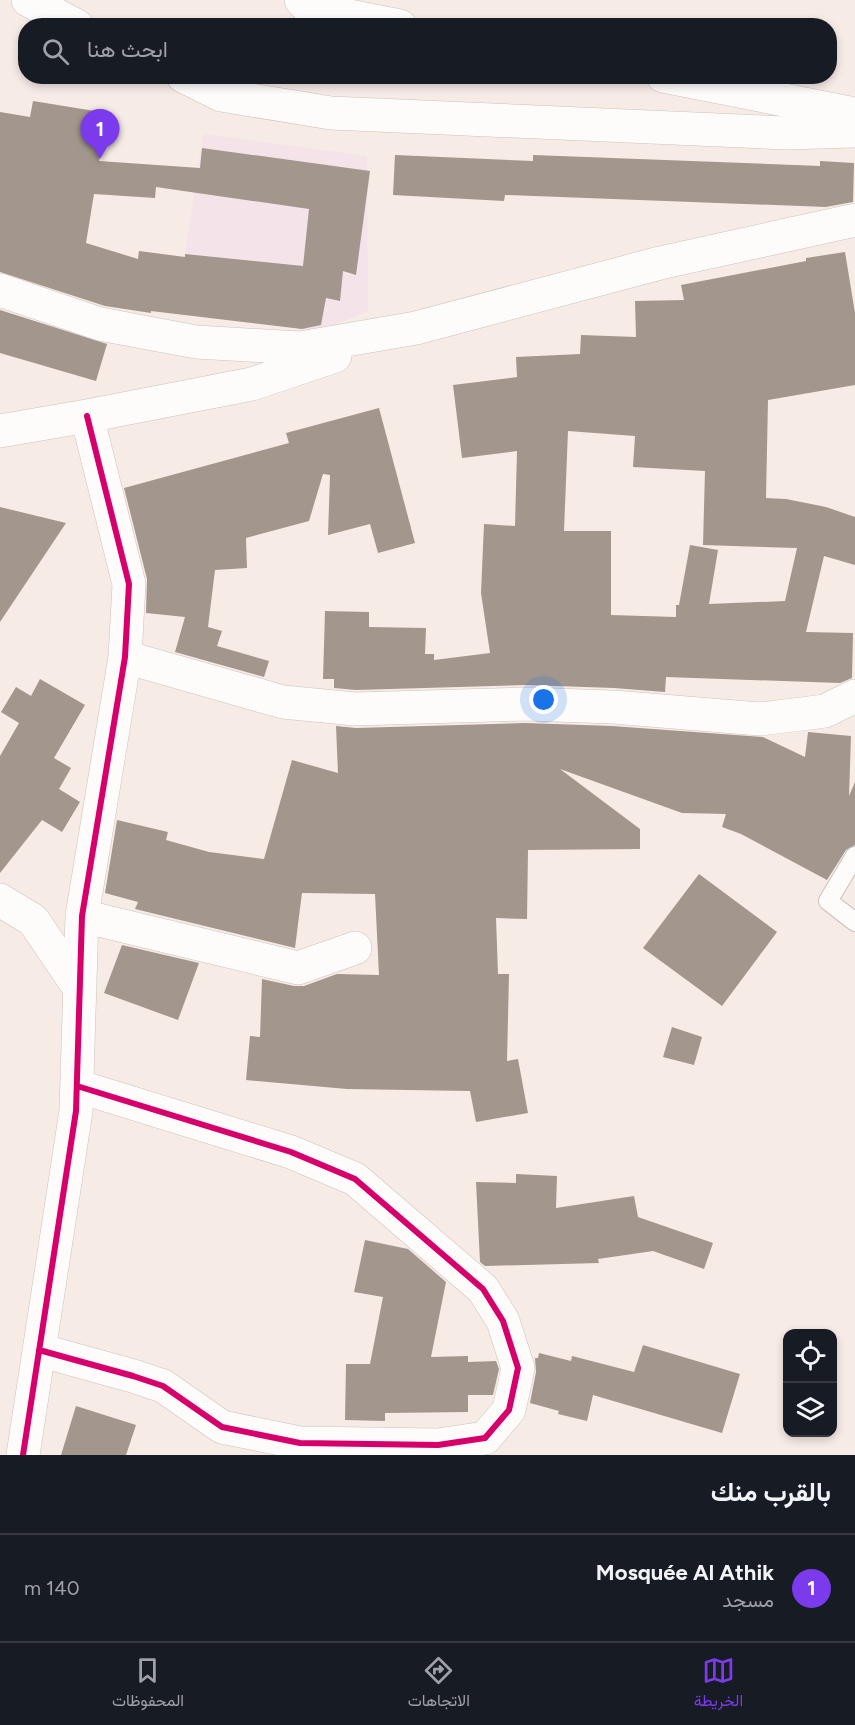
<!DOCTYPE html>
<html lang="ar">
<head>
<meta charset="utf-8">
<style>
  body { margin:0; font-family:Figtree,Vazirmatn,sans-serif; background:#20242c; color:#f1f3f6; direction:rtl }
  .controls { position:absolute; right:18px; bottom:18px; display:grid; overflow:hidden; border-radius:12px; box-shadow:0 3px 9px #0003 }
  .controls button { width:54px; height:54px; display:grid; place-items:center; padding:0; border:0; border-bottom:2px solid #363941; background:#171b24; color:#f1f3f6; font:30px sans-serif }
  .you { position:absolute; left:544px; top:700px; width:21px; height:21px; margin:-15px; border:4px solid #fff; border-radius:50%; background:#1a73e8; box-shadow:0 0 0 9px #1a73e833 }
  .badge { display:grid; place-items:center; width:39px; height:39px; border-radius:50%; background:#7c3aed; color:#fff; font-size:20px; font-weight:700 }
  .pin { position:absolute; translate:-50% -50px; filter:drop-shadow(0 2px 3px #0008) }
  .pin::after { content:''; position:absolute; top:32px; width:21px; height:18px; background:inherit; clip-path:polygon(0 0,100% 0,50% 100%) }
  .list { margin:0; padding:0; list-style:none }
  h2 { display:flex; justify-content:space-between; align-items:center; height:78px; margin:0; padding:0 24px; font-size:26px }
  h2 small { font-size:20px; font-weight:400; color:#9ea1a6 }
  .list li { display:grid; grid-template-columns:39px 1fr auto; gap:18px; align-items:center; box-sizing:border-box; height:108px; padding:0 24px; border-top:2px solid #363941 }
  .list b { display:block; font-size:22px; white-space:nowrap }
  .list p { margin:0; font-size:20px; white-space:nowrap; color:#9ea1a6 }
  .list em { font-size:20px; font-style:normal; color:#9ea1a6 }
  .icon { flex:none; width:33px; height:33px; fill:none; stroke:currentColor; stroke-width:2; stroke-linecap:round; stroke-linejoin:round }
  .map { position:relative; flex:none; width:855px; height:1455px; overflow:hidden; direction:ltr }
  .search { position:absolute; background:#171b24; box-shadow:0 3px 9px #0003; left:18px; right:18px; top:18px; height:66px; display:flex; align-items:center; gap:15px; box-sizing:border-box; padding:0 21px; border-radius:24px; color:#9ea1a6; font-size:22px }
  .sheet { height:186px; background:#171b24 }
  nav { display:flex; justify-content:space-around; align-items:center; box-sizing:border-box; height:84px; border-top:2px solid #363941; background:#171b24; font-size:16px; color:#9ea1a6 }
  nav a { display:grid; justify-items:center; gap:3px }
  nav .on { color:#7c3aed }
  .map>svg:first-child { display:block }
  .education { fill:#f4e3e9 }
  .building { fill:#a3968d; fill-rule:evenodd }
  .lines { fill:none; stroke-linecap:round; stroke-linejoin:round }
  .service-casing { stroke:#cbc1bd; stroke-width:20 }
  .minor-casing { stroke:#cbc1bd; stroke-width:34 }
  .tertiary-casing { stroke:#cbc1bd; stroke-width:34 }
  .service { stroke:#fefcfb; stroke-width:18 }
  .minor { stroke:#fefcfb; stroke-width:33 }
  .tertiary { stroke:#fefcfb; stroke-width:33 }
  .cycleway-casing { stroke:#fef9f8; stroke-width:10 }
  .cycleway { stroke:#d6006c; stroke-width:6 }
</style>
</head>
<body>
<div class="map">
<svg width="855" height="1455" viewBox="0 0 855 1455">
  <rect width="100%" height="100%" fill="#f7ebe6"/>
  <path class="education" d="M203,134l164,22 1,155 -48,20 -144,-18z"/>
  <path class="building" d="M33,101l74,12 -8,48 101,7 2,-20 168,23 -14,104 -13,-4 -3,30 -14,-3 -5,27 -19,4 -151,-18v2l-46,-7 -105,-34v-160l30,5zM156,187l153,22 -6,57 -118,-12v3l-46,-6 -1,8 -52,-16 8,-49 61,4z
    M395,155l138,6v-6l287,11v-5l34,2 -1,39 -27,5 -321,-12 -1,6 -111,-6z
    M845,252l10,61v72l-87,15 -2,98 20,1 40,8 29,10v48l-31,-9 -18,76 47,1 -1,45 -12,5 -174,-6 -1,15 -51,-4 -88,-3 -170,5 -22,-2v-9h-11l2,-68 44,1v15l57,1 -1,26h9v6l56,-7 -9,-60 3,-69 31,2 2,-75 -55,7 -9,-73 64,-8 -1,-20 64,-3 1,-19 55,2 -1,-36 49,-1 -3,-15 125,-24v-3zM568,431l67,5 -2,31 72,4 -2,74 94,3 -12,53 -76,3 9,-54 -28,-5 -11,60h-3v12l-65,-2v-84h-47z
    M0,310l107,34 -11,37 -96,-28z
    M379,408l36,135 -37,10 -8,-29 -42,11 2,-60 -7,-1 -14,47 -63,17 1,30 -32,2 -7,57 14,4 -5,15 52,15 -5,16 -89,-25 10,-35 -39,-4 1,-34 -23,-91 165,-45 -3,-10z
    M0,507l66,16 -66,99z
    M40,679l45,26 -31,53 17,10 -12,21 21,13 -18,30 -20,-12 -42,53v-117l19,-33 -18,-11 15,-25 15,9z
    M525,723l87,3 151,11 42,20 3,-25 43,4 -2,60 6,-14v63l-9,5 -19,30 -86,-46 -19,-7 4,-13 -44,-1 -122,-44 80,60v20l-112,1 -1,69 -31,-1 2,56h11l-2,87 11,-2 10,54 -52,9 -6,-31 -123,-2 -101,-9 4,-44 10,1 2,-58 32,7h10l33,-12 42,1 -4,-81 -73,-1 -7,55 -160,-39 3,-7 -33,-9 12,-73 51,12 -2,8 43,12 55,7 28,-99 46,13 -2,-47 20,2z
    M699,874l78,58 -55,74 -79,-58z
    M122,945l77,18 -21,57 -74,-27z
    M672,1027l30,10 -8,28 -31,-8z
    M516,1174l41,2 -1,32 78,-12 4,21 75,26 -9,26 -51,-18 -55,8 1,4 -114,3 -5,-4 -4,-80 40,1z
    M365,1240l43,9 38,33 -15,75 37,-1v6l28,-1 3,8 -6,26h-25v17l-83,1v8l-40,-1 1,-56h24l13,-67 -29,-5z
    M643,1345l97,29 -18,59 -129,-38 -6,26 -29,-7 1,-3 -29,-8 6,-31 -1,-14h3l1,-5 32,8 1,-5 62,16z
    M76,1406l60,19 -10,30h-65z"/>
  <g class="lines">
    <defs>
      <path id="service" d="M855,856l-27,45 27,21"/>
      <path id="minor" d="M301,0l8,8 91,18
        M663,76l192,38
        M0,290l100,34 96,18 104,6 116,-20 244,-65 195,-43
        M0,431l87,-15 165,-32 83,-28
        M125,657l158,45 72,7 170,-5 88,3 147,12 65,-8 30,-15
        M0,900l33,20 47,69
        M82,916l216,52 57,-20
        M39,1350l94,26 30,10 59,41 78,16 138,2 47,-7 24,-28 9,-42 -15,-47 -20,-32 -128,-110 -64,-27 -214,-66
        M23,1455l53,-344 6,-195 43,-259 4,-73 -42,-168"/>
      <path id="tertiary" d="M28,0l49,26
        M183,76l38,19 110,18 455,20 69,-2"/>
    </defs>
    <use href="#service" class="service-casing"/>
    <use href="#minor" class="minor-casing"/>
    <use href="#tertiary" class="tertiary-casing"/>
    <use href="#service" class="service"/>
    <use href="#minor" class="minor"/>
    <use href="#tertiary" class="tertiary"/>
    <defs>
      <path id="cycleway" d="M39,1350l94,26 30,10 59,41 78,16 138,2 47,-7 24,-28 9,-42 -15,-47 -20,-32 -128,-110 -64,-27 -214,-66
        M23,1455l53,-344 6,-195 43,-259 4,-73 -42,-168"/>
    </defs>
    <use href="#cycleway" class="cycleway-casing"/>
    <use href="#cycleway" class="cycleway"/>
  </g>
</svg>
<div class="controls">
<button><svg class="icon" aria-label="locate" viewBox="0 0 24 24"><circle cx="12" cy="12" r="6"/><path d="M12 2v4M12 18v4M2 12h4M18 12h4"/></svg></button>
<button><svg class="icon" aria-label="layers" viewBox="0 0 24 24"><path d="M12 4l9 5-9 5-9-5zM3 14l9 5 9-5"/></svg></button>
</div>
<div class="you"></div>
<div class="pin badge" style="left:100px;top:159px">1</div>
<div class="search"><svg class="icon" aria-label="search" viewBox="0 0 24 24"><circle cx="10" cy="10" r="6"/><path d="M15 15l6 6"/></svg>ابحث هنا</div>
</div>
<section class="sheet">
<h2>بالقرب منك<small></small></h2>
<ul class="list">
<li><span class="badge">1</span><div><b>Mosquée Al Athik</b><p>مسجد</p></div><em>140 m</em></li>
</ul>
</section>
<nav>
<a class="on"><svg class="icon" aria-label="map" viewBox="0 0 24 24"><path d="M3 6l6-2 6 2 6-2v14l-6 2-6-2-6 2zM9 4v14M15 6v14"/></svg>الخريطة</a>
<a><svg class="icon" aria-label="directions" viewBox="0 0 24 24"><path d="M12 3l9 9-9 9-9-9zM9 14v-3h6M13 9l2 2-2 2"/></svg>الاتجاهات</a>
<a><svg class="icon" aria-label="saved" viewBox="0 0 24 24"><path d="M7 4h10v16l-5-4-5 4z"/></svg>المحفوظات</a>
</nav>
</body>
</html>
